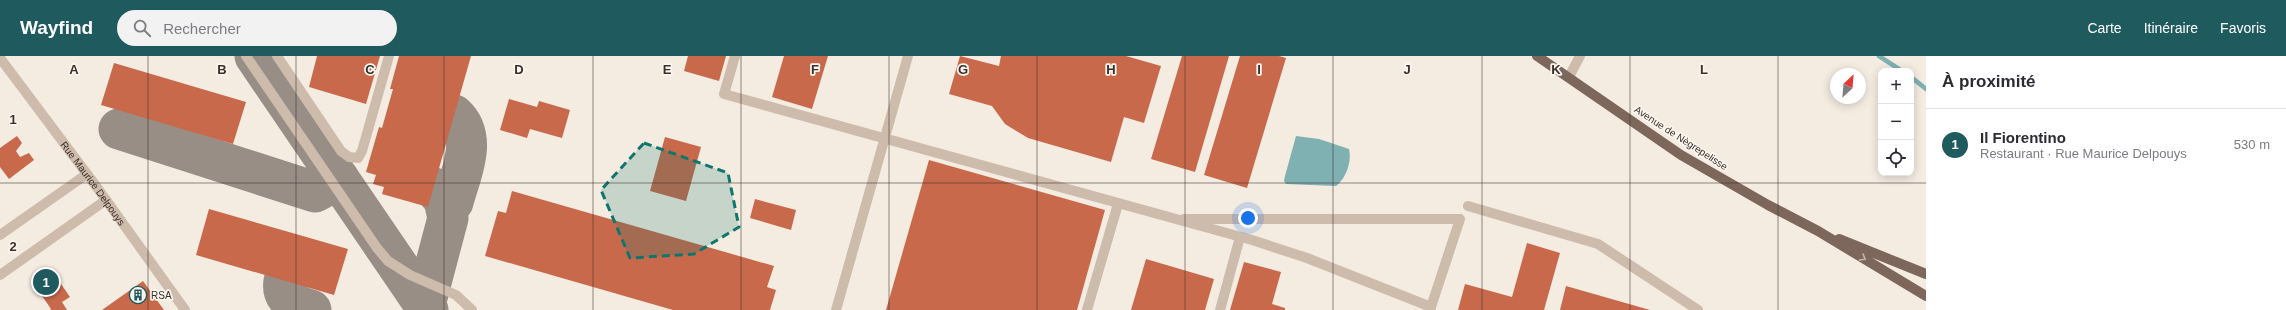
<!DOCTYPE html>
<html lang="fr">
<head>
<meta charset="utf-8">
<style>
  body { margin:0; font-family:Arial,sans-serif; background:#f2f2f3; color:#2b2b33 }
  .controls { position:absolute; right:12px; top:12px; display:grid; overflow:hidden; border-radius:8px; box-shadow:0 2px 10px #0003 }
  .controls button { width:36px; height:36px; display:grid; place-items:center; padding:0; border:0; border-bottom:1px solid #e1e1e2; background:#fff; color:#2b2b33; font:20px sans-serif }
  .compass { position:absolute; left:1830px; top:12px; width:36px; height:36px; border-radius:50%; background:#fff; box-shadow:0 2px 10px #0003; rotate:26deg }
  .you { position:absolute; left:1248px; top:162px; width:14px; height:14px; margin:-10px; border:3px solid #fff; border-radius:50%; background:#1a73e8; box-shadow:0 0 0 6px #1a73e833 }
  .badge { display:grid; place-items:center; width:26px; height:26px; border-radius:50%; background:#1f5a5e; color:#fff; font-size:13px; font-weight:700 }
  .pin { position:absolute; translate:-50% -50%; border:2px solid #fff; box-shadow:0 1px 4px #0006 }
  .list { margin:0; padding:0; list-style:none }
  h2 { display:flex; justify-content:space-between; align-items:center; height:52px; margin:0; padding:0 16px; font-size:17px }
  h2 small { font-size:13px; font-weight:400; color:#7c7c81 }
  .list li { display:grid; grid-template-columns:26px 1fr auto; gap:12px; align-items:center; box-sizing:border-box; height:72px; padding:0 16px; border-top:1px solid #e1e1e2 }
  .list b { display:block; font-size:15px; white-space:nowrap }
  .list p { margin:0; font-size:13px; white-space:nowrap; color:#7c7c81 }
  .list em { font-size:13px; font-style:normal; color:#7c7c81 }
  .icon { flex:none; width:22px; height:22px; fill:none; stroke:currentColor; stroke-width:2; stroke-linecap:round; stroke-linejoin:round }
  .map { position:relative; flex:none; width:1926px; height:254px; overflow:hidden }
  header { display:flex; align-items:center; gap:24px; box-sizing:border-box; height:56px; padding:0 20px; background:#1f5a5e; color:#fff }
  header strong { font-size:19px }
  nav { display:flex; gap:22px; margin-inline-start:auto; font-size:14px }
  .search { width:280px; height:36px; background:#f2f2f3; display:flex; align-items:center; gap:10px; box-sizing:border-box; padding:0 14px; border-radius:22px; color:#7c7c81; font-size:15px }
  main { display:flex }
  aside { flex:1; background:#fff }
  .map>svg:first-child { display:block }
  .water { fill:#7fb0b2 }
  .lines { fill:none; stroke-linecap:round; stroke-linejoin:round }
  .stream { stroke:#7fb0b2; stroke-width:4.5 }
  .taxiway { stroke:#988e86; stroke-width:41 }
  .building { fill:#c8694b }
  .minor { stroke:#cdbbac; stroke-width:10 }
  .major { stroke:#7d675c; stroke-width:10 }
  .oneway { stroke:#c2b5ac }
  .marked { fill:#0f766e; fill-opacity:0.2; stroke:#0f766e; stroke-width:3; stroke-dasharray:8 5; stroke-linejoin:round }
  .grid { fill:none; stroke:#3b302b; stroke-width:1; stroke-opacity:0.55 }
  .labels { text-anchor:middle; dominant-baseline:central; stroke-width:3.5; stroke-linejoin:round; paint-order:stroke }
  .street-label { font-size:10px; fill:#3b302b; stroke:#fbf5ee }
  .poi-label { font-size:10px; fill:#3b302b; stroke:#fbf5ee; text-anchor:start }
  .grid-label { font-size:13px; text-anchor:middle; font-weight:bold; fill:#3b302b; stroke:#fbf5ee; stroke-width:3.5; stroke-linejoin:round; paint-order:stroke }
</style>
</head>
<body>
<header>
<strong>Wayfind</strong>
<div class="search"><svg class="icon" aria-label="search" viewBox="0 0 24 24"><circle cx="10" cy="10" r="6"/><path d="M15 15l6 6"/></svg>Rechercher</div>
<nav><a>Carte</a><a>Itinéraire</a><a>Favoris</a></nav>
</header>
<main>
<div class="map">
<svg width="1926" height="254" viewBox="0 0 1926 254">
  <rect width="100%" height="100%" fill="#f4ebe1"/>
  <path class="water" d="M1296,80l23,3 30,10c3,13 -3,29 -13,37l-50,-2 -2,-3 1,-5z"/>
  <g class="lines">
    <path class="stream" d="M1879,0l23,15
      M1911,21l15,12"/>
    <path class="taxiway" d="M255,0l173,254
      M119,73l196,63 24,-13
      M453,146c7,-27 26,-64 1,-87
      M284,225c-3,18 12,25 27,29
      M425,249l23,-87 -4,-18 -10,-12"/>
  </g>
  <path class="building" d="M317,0h63l-14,48 -57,-17z
    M399,0h72l-43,151 -46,-13 2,-7 -11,-3 3,-9 -10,-3 13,-45 3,1 11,-39h-3z
    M688,0h38l-7,25 -35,-10z
    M784,0h44l-16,53 -40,-12z
    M960,0l39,10 2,-10h125l35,10 -17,57 -20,-6 -13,45 -83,-24 -23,-14 -13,-18 -43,-12z
    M1182,0h47l-34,116 -44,-13z
    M1240,0h39l7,2 -39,130 -43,-13z
    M114,7l132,39 -13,42 -132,-39z
    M509,43l28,8 2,-6 31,9 -8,28 -32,-9 -3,9 -27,-8z
    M17,80l5,7 -6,8 4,6 9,-4 5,7 -25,19 -9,-12v-19z
    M665,81l36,10 -15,54 -36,-10z
    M929,104l176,50 -28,100h-191z
    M512,135l262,75 -7,21 9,3 -6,20h-97l-188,-54 13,-45 8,2z
    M755,143l41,11 -5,20 -41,-12z
    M209,153l139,40 -14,46 -138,-40z
    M1527,187l33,10 -16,57h-86l7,-26 47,13z
    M1146,203l68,20 -9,31h-74z
    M1244,206l37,10 -9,32 13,4v2h-55z
    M50,212l20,29 -8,5 5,8h-17l1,-1 -19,-28z
    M143,225l21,29h-62z
    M1566,230l84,24h-90z"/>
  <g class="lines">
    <g class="minor">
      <path d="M246,0l131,192 11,13 22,14 46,20 16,15"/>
      <path d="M277,0l64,95 8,6 9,1 4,-7 27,-95"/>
      <path d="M735,0l-11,38 528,146 55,18 124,49"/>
      <path id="s1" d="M0,2l96,128 89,124"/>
      <path d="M1569,21l11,-21"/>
      <path d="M1468,150l130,38 100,66"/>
      <path d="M1184,163h276l-30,91"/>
      <path d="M0,179l87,-61"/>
      <path d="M0,219l106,-75"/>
      <path d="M836,254l72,-254"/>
      <path d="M1087,254l31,-106"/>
      <path d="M1220,254l20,-73"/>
    </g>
    <path class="major" d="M1537,0l144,99 87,50 50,26 108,65
      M1839,183l87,35"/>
  </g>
  <defs><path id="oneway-chevron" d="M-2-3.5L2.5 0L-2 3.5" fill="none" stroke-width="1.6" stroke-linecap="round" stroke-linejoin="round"/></defs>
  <use class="oneway" href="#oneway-chevron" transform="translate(1863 202) rotate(30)"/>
  <path class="marked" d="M644,87l84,30 11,54 -45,27 -64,4 -29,-68z"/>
  <path class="grid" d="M148,0v254M296,0v254M444,0v254M593,0v254M741,0v254M889,0v254M1037,0v254M1185,0v254M1333,0v254M1482,0v254M1630,0v254M1778,0v254M0,127h1926"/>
  <defs>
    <symbol id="building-ring" viewBox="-11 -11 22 22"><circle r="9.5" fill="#fbf5ee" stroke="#1f5a5e" stroke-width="1.5"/><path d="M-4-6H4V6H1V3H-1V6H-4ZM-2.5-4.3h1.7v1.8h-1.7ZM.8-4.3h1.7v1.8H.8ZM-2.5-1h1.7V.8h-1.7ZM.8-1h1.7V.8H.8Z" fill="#1f5a5e"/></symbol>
  </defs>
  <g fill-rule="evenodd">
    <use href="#building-ring" x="128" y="229" width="20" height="20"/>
  </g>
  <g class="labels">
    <g class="street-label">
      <text transform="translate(1681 82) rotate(33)">Avenue de Nègrepelisse</text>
      <text stroke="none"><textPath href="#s1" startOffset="156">Rue Maurice Delpouys</textPath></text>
    </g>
    <g class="poi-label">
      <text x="151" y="239">RSA</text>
    </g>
  </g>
  <g class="grid-label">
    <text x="74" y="18">A</text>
    <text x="222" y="18">B</text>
    <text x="370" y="18">C</text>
    <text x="519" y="18">D</text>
    <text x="667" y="18">E</text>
    <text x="815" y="18">F</text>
    <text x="963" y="18">G</text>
    <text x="1111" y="18">H</text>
    <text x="1259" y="18">I</text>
    <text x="1407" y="18">J</text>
    <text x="1556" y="18">K</text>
    <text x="1704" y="18">L</text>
    <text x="13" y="68">1</text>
    <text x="13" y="195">2</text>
  </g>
</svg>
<div class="controls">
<button>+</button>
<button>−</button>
<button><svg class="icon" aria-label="locate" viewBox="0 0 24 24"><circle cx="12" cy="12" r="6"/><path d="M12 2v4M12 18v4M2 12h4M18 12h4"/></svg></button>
</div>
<svg class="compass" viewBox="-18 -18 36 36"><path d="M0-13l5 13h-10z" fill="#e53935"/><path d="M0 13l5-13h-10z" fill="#7c7c81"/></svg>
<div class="you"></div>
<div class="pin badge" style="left:46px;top:226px">1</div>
</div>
<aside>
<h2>À proximité<small></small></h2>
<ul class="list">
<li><span class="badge">1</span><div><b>Il Fiorentino</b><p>Restaurant · Rue Maurice Delpouys</p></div><em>530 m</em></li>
</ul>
</aside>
</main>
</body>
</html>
